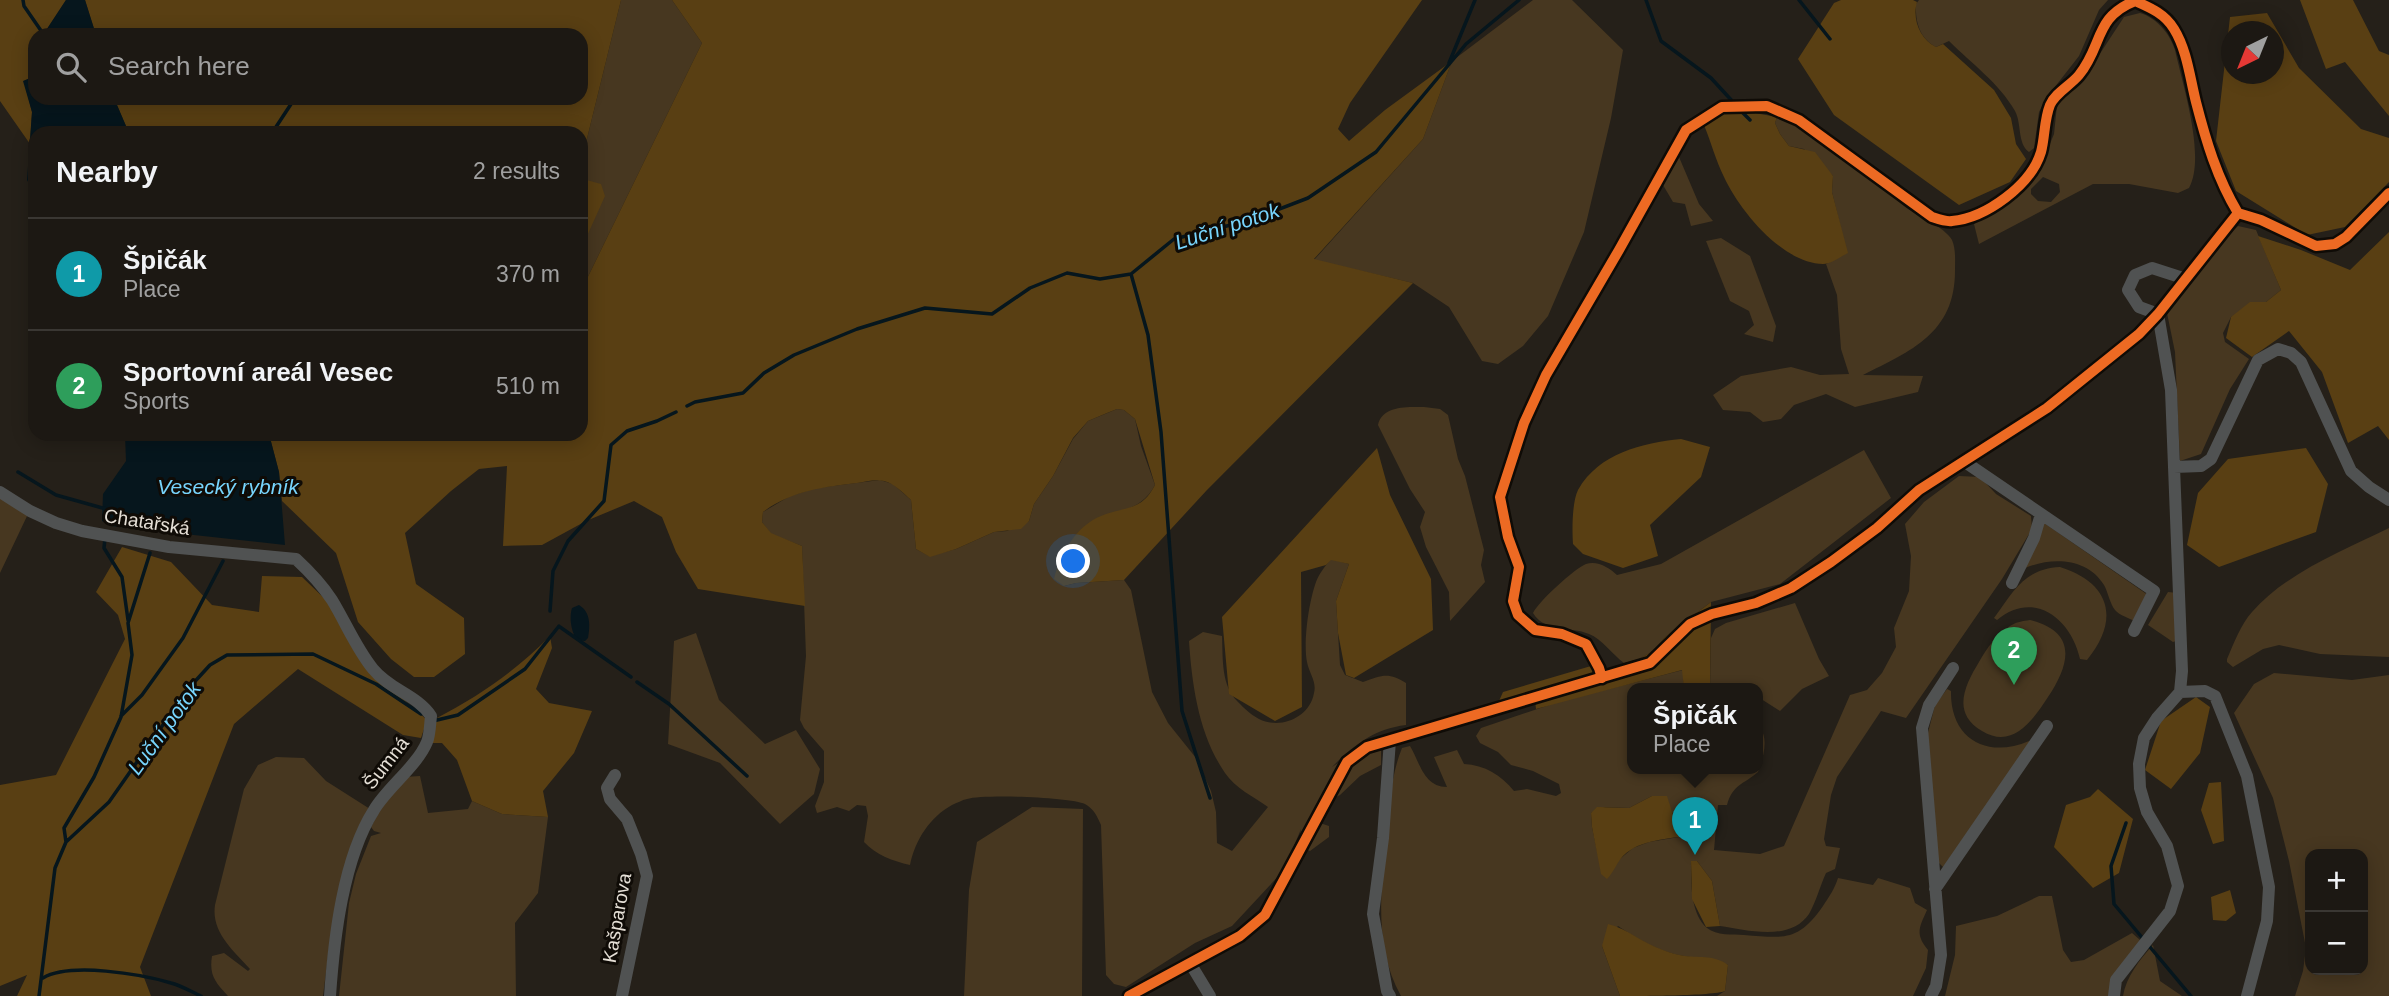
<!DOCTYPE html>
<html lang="en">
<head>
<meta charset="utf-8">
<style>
  body { margin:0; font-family:Helvetica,sans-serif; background:#292521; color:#f1f3f6 }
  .controls { position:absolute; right:21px; bottom:21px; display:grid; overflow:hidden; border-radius:14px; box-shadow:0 4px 18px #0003 }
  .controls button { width:63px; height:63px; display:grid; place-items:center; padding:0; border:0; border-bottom:2px solid #3a3733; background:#1c1813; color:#f1f3f6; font:35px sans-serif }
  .compass { position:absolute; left:2221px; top:21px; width:63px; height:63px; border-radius:50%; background:#1c1813; box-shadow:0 4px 18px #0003; rotate:223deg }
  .you { position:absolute; left:1074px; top:562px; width:24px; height:24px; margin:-18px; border:5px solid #fff; border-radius:50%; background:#1a73e8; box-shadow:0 0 0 10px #1a73e833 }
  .badge { display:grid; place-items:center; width:46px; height:46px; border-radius:50%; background:#a29c94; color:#fff; font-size:23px; font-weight:700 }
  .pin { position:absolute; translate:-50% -58px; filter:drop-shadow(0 2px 4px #0008) }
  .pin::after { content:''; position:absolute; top:37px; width:24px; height:21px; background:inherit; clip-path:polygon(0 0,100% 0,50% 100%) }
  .popup { position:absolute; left:1627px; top:683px; width:136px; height:91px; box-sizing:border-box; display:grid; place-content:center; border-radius:14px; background:#1c1813; filter:drop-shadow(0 2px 5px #0005); font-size:23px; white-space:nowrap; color:#a0a0a0 }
  .popup b { font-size:26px; color:#f1f3f6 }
  .popup::after { content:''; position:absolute; left:50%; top:100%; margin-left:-14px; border:14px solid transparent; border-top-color:#1c1813 }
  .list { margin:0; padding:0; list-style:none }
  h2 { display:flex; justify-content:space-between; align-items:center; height:91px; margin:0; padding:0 28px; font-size:30px }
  h2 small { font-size:23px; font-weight:400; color:#a0a0a0 }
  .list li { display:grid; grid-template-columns:46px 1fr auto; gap:21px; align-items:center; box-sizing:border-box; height:112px; padding:0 28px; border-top:2px solid #3a3733 }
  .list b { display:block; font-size:26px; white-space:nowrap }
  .list p { margin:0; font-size:23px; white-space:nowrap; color:#a0a0a0 }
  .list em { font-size:23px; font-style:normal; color:#a0a0a0 }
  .icon { flex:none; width:38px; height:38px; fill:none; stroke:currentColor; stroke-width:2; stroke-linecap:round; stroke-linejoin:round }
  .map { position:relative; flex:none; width:2389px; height:996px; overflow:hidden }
  .search { position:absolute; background:#1c1813; box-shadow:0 4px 18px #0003; left:28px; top:28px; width:560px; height:77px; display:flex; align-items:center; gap:18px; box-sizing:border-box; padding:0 24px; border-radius:21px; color:#a0a0a0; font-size:26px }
  .panel { position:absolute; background:#1c1813; box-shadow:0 4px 18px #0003; left:28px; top:126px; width:560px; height:315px; border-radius:21px }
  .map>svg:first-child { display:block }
  .green { fill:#473720; fill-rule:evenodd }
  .forest { fill:#593f13; fill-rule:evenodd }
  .water { fill:#06161d }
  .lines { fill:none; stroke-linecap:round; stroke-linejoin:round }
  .stream { stroke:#06161d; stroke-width:3.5 }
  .minor { stroke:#505252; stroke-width:12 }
  .cycleway-casing { stroke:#0f0b06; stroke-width:15 }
  .cycleway { stroke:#ed6a23; stroke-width:10 }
  .labels { text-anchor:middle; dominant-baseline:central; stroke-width:6; stroke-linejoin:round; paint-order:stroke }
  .street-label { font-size:19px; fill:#e5dfd6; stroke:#0f0b06 }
  .water-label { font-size:21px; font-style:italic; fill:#77d4fc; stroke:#0f0b06 }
</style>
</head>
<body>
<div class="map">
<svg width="2389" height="996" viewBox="0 0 2389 996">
  <rect width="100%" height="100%" fill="#252019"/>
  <path class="green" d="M621,0h51l30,43 -121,248v-53l6,-3 -6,-72z
    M1533,0h39l51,50 -12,68 -27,114 -36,84 -25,30 -25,18 -16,-3 -33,-54 -36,-24 -99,-23 109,-121 29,-78z
    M1919,0h189l-9,10 -20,46 -32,41 -8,15 -5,36 -5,4c-12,-9 -7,-28 -14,-41 -16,-28 -43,-47 -66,-70l-13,6c-16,-8 -21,-25 -20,-43z
    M2140,13c17,5 30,21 35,37 8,36 31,107 14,138l-11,5 -49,-9h-36l-114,60 -5,-20 30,-19 34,-32 16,-39 3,-29 9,-12 16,-12 42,-64zM2043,177l16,7 1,8 -9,10 -13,-1 -7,-7v-5z
    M1777,117l12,3c30,22 62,42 92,65 8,6 15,15 23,21 13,10 41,21 48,34 4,9 3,21 3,31 0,62 -44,80 -92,104l60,1 -5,16 -63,15 -29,-13 -32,11 -13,14 -18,3 -13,-10 -27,-2 -10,-15 28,-19 50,-9 29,8 29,-1 -8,-25 -4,-54 -11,-31 21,-11 -15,-61 1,-16 -29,-27 -15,-3 -9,-12 -5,-11z
    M1679,157l20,47 14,17 -22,5 -6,-22 -12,-2 -10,-17z
    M2238,226l18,4 25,60 -15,12 -35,15 -8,16 2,9 24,17 -19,30 -29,65 -21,7 -5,-109 -8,-39 57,-74z
    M1721,238l29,18 26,70 -3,16 -29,-8 10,-9 -5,-14 -19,-10 -24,-60z
    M1424,407l16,2 8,6 10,44 7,17 19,74 -3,15 4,17 -35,39 -1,-29 -23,-45 -6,-20 5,-15 -15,-23 -32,-64c4,-20 31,-18 46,-18z
    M1117,409l7,1 11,9 6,27 14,39c-18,35 -56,21 -81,54 -3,3 -9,9 -10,13 -4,9 0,24 0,34l12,-3 48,-3 7,10 21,102 16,31 28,35 15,33 5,21 1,31 15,8 36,-44c-14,-10 -33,-19 -43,-34 -26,-38 -33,-87 -36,-132l14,-9 19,4c1,23 -1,50 16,66 6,6 13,13 21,17 22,11 51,-2 55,-26 3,-11 -5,-20 -7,-31 -4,-20 2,-61 9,-80 3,-8 9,-16 15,-23l18,5 -13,37 4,64 5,10 18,7c19,-7 26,-10 43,1v42c-32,4 -52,20 -74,42l35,-23 14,5v16l-21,11 -20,19 -24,12 -5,13 18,6v11l-19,14 -11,-5 2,-17 -17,41 -52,56 -37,17 -69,44 -12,-3 -8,-9 -5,-150c-4,-9 -7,-16 -16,-21 -14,-7 -102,-10 -118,-5 -5,1 -10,4 -15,6 -22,12 -37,35 -42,60 -17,-4 -34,-10 -46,-23l4,-26 -2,-10 -9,-1 -8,6 -12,-4 -20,6 -2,-7 9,-24v-31l-20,-23 -4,-8 6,-64 -4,-110 -31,-12 -9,-12 1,-10 27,-16 26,-8 64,-8 13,4 18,16 5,49 13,7 27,-7 38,-17 13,-1 22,-10 5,-17 19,-28 20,-37 15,-18z
    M1864,450l27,48 -111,86 -69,18 -47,36 -9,12 -16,9 -15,4c-11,-8 -22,-24 -35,-29 -19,-8 -44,-1 -56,-21 6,-12 41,-44 53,-49 11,-4 24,4 31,11l44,-11z
    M1959,476l21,1 16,17 35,22 1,13 -30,50 -96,139 -25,-7 -44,66 -6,18 -7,44 2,7 14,2 -5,21 -9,4c-6,13 -10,29 -17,41 -19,28 -62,16 -89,12l-8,-45 -15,-20 -6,1c0,20 -1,51 16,66 10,8 25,6 37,7 40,3 54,7 79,-29 6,-9 12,-18 15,-28l35,7 5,-7 32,10 5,15 12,7c-8,18 -12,24 1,40l-2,18 -13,28h-196l8,-5 3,-26c-19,-9 -25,-6 -44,-9 -25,-4 -45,-16 -66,-30l-16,20 18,50h-219c-28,-50 -20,-109 -14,-164 3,-29 4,-57 15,-84l8,-2c10,17 14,41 37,41l-13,-30 23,-7 7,14c21,1 37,11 50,27l13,-2 29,7 5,-3 -2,-9 -26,-13 -22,-6 -13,-13 -18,-9 -4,-7 5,-8 77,-26 125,-32 1,19h-52v80h126v-44c12,13 5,32 0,47 -15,13 -25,12 -31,33h-9l-4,45 46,4 24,-8 66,-151 17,-5 15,-17 14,-26 -2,-19 15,-37 2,-35 -6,-32 19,-22zM1652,796l17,13 22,26 -42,7 -16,6 -31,26 -10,-47 -1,-14 14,-6 24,1z
    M0,498l28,16 -28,59z
    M2044,523l104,72 -14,26c-5,-3 -15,-6 -19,-11 -5,-6 -7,-18 -11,-25 -17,-28 -53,-28 -79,-17z
    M2389,528v129l-69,-3 -41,-9 -16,4 -30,18 -6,-5v-3c7,-16 14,-35 25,-47 34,-39 92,-62 137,-84z
    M2060,567c51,16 60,53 27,93l-7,-1c-9,-40 -46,-70 -83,-39l-3,-2c20,-27 30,-49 66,-51z
    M2168,592l10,1 -2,48 -3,1 -25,-17z
    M1795,603l24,56 10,17 -27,13 -22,22 -22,-14v-8h-48l1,-51 4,-9 11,-6z
    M2030,620c48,12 40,44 18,77 -15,23 -35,53 -66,34 -31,-18 -17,-46 -3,-69 8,-14 17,-27 31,-36 6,-4 13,-5 20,-6z
    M696,633l23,67 46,44 31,-14 24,39 -6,25 -34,30 -60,-61 -52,-19 6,-103z
    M2274,673l78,7 37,-5v321h-94l8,-25 3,-23 -17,-87 -16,-63 -39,-85 20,-29zM2310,854h53v116h-53z
    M1947,689l4,2c-1,48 36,68 78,50l3,2 -88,125 -6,-6 -11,-125 8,-32z
    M276,757l28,1 22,23 44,28 -41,139 -6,48h-95c-13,-14 -19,-21 -16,-40l12,-3 24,18 2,-2c-17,-19 -39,-37 -35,-64l29,-116 14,-24z
    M420,776l8,37 40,-4 4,-8 30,13 46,3 -10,76 -23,30 1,73h-177l10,-93 7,-29 15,-38 10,-3 -7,-2 -3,-4 13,-25 21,-25z
    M1032,807l51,2 -1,187h-118l5,-106 8,-48z
    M2039,896h13l11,54 8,12 13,-2 48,-27 8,7 -31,56h-164l10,-41 1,-29 41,-10z
    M2153,945l7,36 22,15h-59c3,-19 17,-37 30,-51z"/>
  <path class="forest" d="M0,0h66l-23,35h-8v41l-11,5 8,31 -2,32 -30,-43z
    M85,0h536l-40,163v-30h-452l-15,-35h467v-63h-485z
    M672,0h750l-72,103 -12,26 11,12 36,-31 67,-49 -29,78 -109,120 99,24 -206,207 -83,90 -48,3 -12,3 -10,-7c6,-25 22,-53 47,-63 24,-10 40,-4 54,-31l-20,-66 -11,-9 -7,-1 -10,4 -19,8 -15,17 -20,38 -19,28 -5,17 -8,8 -27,3 -38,17 -26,8 -14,-8 -5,-49c-9,-8 -16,-16 -27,-19 -9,-2 -19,1 -27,2 -34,4 -66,8 -94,29l-1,10 9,11 31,13 3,60 -107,-17 -22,-37 -14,-35 -28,-16 -48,20 -44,24 -39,1 4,-80 -28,3 -28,22 -46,42 11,51 48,34 1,36 -31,23h-20l-23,-18 -33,-37 -22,-69 -54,-52 -3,-29 -10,-38h312v-143l121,-248z
    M1841,0h72l4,2c-5,17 3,37 19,45l7,-3 51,46 17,28 5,26 10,15 -16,23 -51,23 -125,-90 -36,-56 36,-56z
    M2300,0h53l26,51 10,4v61l-44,-54 -19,7z
    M2267,13l32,55 62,61 28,9v44l-44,45 -38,8 -71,-44 -20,-50 14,-124zM2232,32h42v42h-42z
    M1755,113l22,4 -2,6 5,11 9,12 26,6 18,24 -1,16 16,61c-8,4 -17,11 -25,11 -41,-1 -83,-53 -99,-87 -8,-16 -13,-35 -20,-52l16,-11z
    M583,179l18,5 4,12 -18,40 -6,2z
    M2389,232v208l-11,-14 -30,17 -26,-71 -33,-41 -37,26 -26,-19 5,-21 19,-15h16l15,-12 -23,-54 43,14 49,20z
    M1681,439l29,8 -9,30 -51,48 8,31 -35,12 -40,-14 -10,-10c-1,-14 -1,-42 5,-54 21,-37 64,-47 103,-51z
    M1377,448l13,47 41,84 2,51 -79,48 -8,-3 -8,-42 -2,-32 13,-37 -18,-4 -5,5 -25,7 1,135 -27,14 -46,-27 -7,-77z
    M2306,448l22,36 -12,48 -97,35 -32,-22 11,-52 30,-34z
    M122,547l49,15 41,43 47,7 3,-36 40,1 23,22 68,91 34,30 -6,18 -18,-3 -105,-66 -64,55 -94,243 11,29h-134l10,-21 -27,11v-201l56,-10 69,-136 -7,-24 -22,-23z
    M1711,602l-1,87h-26l-2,-19 -146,39 -2,-19 -35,11 4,-9 88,-26 9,16 39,-11v-12l16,-9 9,-12z
    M550,636l2,12 -16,41 13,14 43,8 -18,42 -31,38 5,26 -46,-3 -30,-13 -15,-41 -15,-17h-10l5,-25c42,-22 80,-48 113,-82z
    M2196,697l14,10 -10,46 -29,36 -26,-19 16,-49z
    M2221,782l3,59 -11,3 -12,-34 8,-27z
    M2098,789l35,30 -14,54 -26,15 -39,-41 12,-42 24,-8z
    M1652,796h15l6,19 8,1v10l11,9c-23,4 -52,4 -69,21 -6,6 -9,16 -16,23l-6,-5 -9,-47 -1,-14 6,-6 32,1z
    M1691,861h6l15,20 8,45 -14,1 -14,-28z
    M2230,890l6,23 -10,8 -13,-1 -2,-23z
    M1608,924c20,5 36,20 55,26 7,3 15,5 22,6 16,2 30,-1 43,9l-3,26c-13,5 -85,5 -105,5l-18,-50z"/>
  <path class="water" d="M66,0h19l11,35h-53z
    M35,76v22h79l15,35h-94v62l-8,-15 5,-68 -9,-31z
    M125,434h144l10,38 6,73 -174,-19 -9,-5 1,-27 23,-33z
    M579,605c12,7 11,21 9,33l-3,3 -8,-1c-6,-9 -8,-22 -5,-32z"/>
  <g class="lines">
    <path class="stream" d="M23,0l1,6 20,29
      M1646,0l15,41 50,37 23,25
      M1799,0l31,39
      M1449,63l26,-63
      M1741,111l9,9
      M272,133l23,-35
      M1131,274l17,61 13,97 21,279 28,87
      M687,406l8,-4 48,-9 21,-20 30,-18 63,-26 68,-21 67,6 38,-26 37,-15 33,6 31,-5 43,-35 77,-19 57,-22 68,-46 90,-108 53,-44
      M18,472l38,23 50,14
      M105,538l-1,10 18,29 6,43
      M550,611l3,-40 15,-30 36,-40 7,-56 16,-14 30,-10 19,-9
      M560,627l71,50
      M637,682l32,22 78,72
      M121,716l21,-21 41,-57 40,-77
      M433,721l25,-6 67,-46 34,-43
      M2126,823l-15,43 3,38 77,92
      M66,842l-2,-14 30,-51 27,-60 11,-62 -4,-32 22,-70
      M43,978c27,-16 98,-4 128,5 11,3 21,9 30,13
      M39,996l16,-128 11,-26 43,-40 79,-113 22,-24 17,-10 86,-1 63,30 45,30"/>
    <path class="minor" d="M2158,314l-19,-7 -11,-17 7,-15 17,-7 34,11
      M1965,462l189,129 -20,40
      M2174,467l27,-1 10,-7 47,-99 20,-11 13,4 10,9 50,109 18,16 20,13
      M0,492l30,19 26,12 26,8 87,16 127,12c13,12 26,26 36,41 14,23 24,48 41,69 17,21 44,26 58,47 -1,8 -1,19 -4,26 -10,24 -40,46 -53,68 -31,49 -40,128 -44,186
      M2012,583l22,-45 7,-24
      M1602,678l-3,-10 -13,-24 -24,-10 -27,-4 -17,-15 -5,-14 6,-34 -11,-30 -8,-40 24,-74 22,-48 73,-125 67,-120 36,-23 45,-1 32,14 133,97c6,2 14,5 20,4 34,-3 79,-36 89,-69 4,-15 3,-32 9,-47 5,-12 21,-20 29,-30 24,-29 15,-58 56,-74 16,7 30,13 39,28 13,21 16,49 22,73 10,39 21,76 42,111l23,7 55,26 19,-2 11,-7 43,-44
      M2180,692l25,-1 10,5 32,80 22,111 -2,34 -20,75
      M615,775l-8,13 3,11 17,20 14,35 6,22 -25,120
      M1935,889l112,-163
      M1190,963l20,33
      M1129,996l111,-60 25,-21 82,-153 20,-15 283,-84 40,-39 22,-10 44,-11 35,-15 40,-26 46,-34 42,-38 128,-82 92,-74 19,-20 80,-101
      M1390,996l-3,-5 -14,-77 10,-76 7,-98
      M1931,996l5,-10 5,-31 -19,-227 7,-23 24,-37
      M2114,996l2,-16 54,-69 8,-25 -11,-40 -20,-34 -7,-24 -1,-24 5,-26 13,-20 23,-26 2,-21 -11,-281 -13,-76"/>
    <defs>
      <path id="cycleway" d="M1602,678l-3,-10 -13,-24 -24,-10 -27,-4 -17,-15 -5,-14 6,-34 -11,-30 -8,-40 24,-74 22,-48 73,-125 67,-120 36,-23 45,-1 32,14 133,97c6,2 14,5 20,4 34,-3 79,-36 89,-69 4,-15 3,-32 9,-47 5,-12 21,-20 29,-30 24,-29 15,-58 56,-74 16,7 30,13 39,28 13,21 16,49 22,73 10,39 21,76 42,111l23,7 55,26 19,-2 11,-7 43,-44
        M1129,996l111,-60 25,-21 82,-153 20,-15 283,-84 40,-39 22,-10 44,-11 35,-15 40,-26 46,-34 42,-38 128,-82 92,-74 19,-20 80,-101"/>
    </defs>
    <use href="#cycleway" class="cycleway-casing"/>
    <use href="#cycleway" class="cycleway"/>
  </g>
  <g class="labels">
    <g class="street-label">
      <text transform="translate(147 522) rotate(9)">Chatařská</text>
      <text transform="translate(386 763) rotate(-52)">Šumná</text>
      <text transform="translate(617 918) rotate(-80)">Kašparova</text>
    </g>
    <g class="water-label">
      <text transform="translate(1227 226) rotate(-18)">Luční potok</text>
      <text x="228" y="486">Vesecký rybník</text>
      <text transform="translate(164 728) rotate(-54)">Luční potok</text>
    </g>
  </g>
</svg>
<div class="controls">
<button>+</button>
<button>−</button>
</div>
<svg class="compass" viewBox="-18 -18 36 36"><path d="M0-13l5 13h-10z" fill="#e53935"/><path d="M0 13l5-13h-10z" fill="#a0a0a0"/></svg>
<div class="you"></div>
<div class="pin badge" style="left:1695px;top:855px;background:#0f9aa8">1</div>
<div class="popup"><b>Špičák</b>Place</div>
<div class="pin badge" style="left:2014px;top:685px;background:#2e9e5b">2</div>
<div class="search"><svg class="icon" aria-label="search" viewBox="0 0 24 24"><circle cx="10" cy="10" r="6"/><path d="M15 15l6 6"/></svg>Search here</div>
<section class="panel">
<h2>Nearby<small>2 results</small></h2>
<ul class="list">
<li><span class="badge" style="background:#0f9aa8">1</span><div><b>Špičák</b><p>Place</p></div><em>370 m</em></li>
<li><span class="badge" style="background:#2e9e5b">2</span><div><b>Sportovní areál Vesec</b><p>Sports</p></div><em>510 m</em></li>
</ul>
</section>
</div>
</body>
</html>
